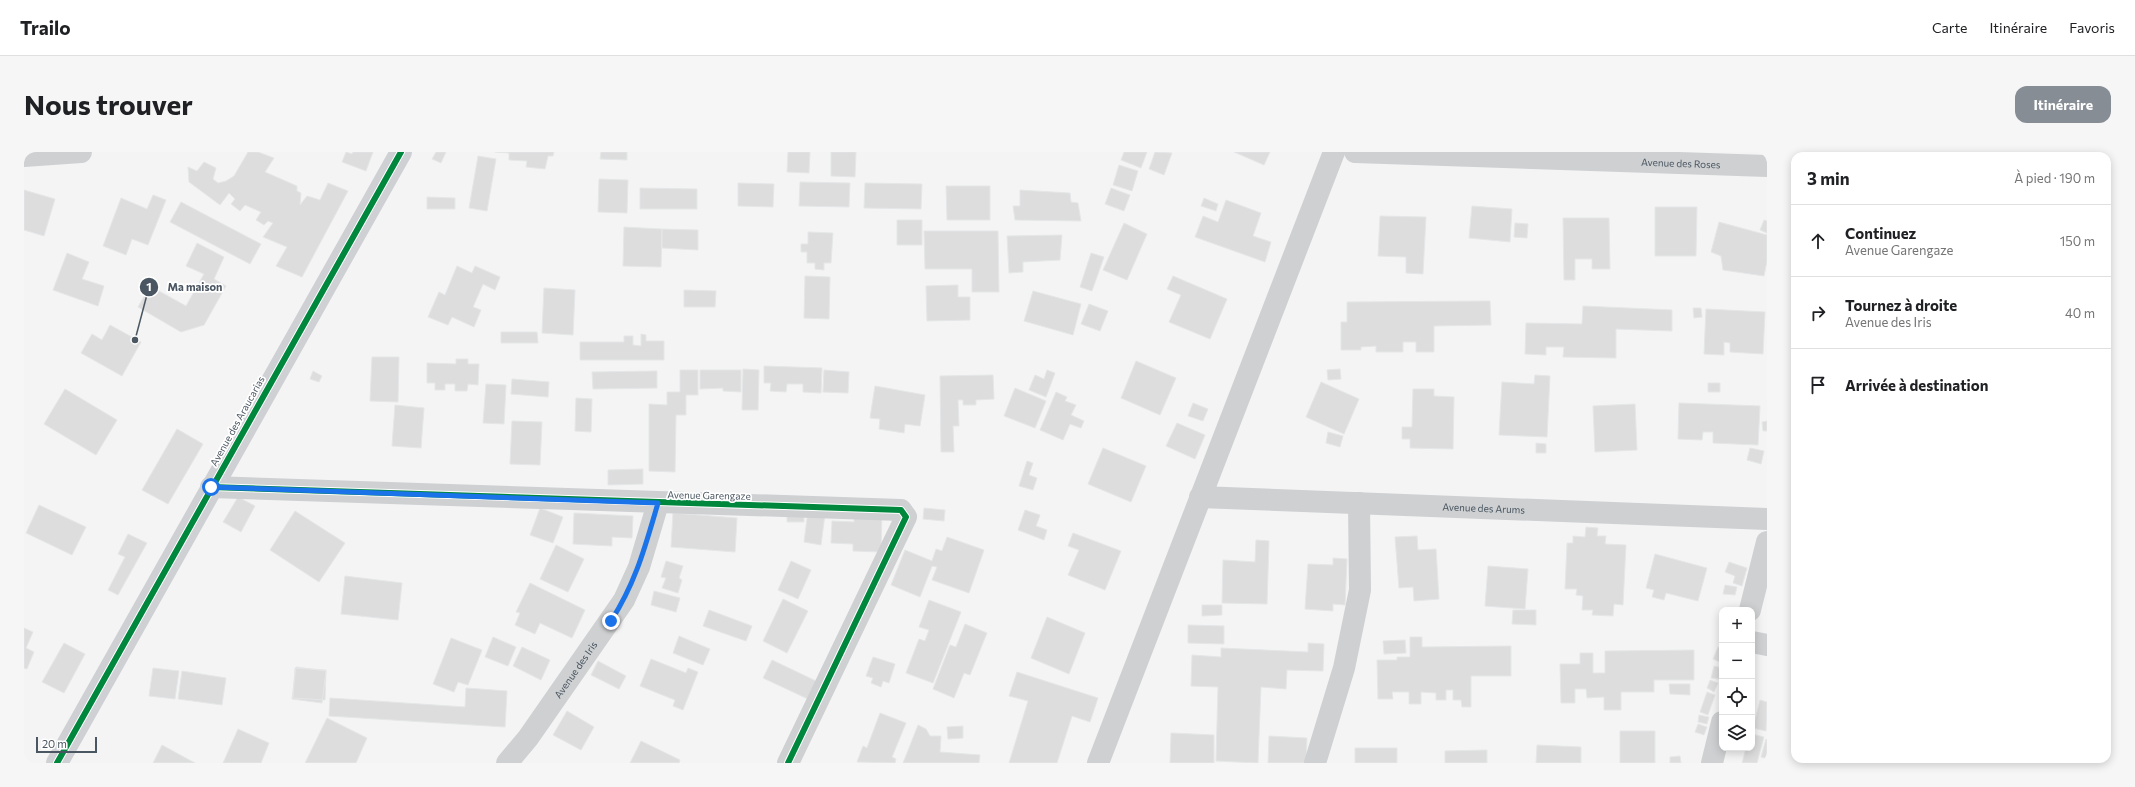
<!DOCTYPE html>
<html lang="fr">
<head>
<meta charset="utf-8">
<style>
  body { margin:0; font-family:Commissioner,sans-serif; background:#f6f6f6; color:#202124 }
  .controls { position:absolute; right:12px; bottom:12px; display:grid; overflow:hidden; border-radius:8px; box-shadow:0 2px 10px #0003 }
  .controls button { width:36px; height:36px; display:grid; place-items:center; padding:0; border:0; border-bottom:1px solid #e0e0e0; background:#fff; color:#202124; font:20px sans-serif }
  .scale { position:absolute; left:12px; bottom:10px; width:61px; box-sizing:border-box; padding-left:4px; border:2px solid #4a5661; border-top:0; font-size:11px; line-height:14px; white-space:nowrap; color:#4a5661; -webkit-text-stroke:3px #fff; paint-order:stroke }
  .stop { position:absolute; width:12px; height:12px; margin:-9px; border:3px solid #1a73e8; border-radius:50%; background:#fff }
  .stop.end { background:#1a73e8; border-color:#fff; box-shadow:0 1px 4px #0008 }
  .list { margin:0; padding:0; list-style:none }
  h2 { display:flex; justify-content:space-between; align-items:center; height:52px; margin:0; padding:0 16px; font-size:17px }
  h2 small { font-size:13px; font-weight:400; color:#757577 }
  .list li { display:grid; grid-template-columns:26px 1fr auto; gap:12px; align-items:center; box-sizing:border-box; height:72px; padding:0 16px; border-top:1px solid #e0e0e0 }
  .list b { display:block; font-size:15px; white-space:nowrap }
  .list p { margin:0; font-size:13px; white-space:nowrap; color:#757577 }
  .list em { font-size:13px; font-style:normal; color:#757577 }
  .icon { flex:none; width:22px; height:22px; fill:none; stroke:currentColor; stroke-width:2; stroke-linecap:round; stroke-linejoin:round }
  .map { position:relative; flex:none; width:1743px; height:611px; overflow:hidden; border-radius:12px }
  header { display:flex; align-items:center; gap:24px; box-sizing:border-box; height:56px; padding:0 20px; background:#fff; border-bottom:1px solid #e0e0e0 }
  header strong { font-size:19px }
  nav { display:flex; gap:22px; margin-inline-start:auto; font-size:14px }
  .intro { display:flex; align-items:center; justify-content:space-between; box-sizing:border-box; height:96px; padding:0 24px }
  h1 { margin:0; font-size:28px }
  .button { padding:10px 18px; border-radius:12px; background:#868d94; color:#fff; font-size:14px; font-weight:700 }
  main { display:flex; gap:24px; padding:0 24px }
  aside { flex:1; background:#fff; border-radius:12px; box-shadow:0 2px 10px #0003 }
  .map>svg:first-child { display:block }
  .building { fill:#ddddde; stroke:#e5e6e7 }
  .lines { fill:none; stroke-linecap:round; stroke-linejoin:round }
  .street { stroke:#ced0d2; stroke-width:22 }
  .secondary { stroke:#ced0d4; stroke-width:22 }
  .cycleway-casing { stroke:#fff; stroke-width:8 }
  .cycleway { stroke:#00873e; stroke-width:6 }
  .route { stroke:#1a73e8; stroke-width:5 }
  .labels { text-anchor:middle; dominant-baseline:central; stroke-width:3.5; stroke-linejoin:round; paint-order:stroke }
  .street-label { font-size:10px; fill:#4a5661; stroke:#fff }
  .leader { fill:none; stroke:#4a5661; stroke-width:1.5 }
  .callout-dot { fill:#4a5661; stroke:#fff; stroke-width:1.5 }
  .mark-label { font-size:12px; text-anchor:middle; font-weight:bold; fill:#fff }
  .callout-label { font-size:11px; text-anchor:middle; font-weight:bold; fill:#4a5661; stroke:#fff; stroke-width:3.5; stroke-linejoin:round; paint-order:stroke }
</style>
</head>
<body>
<header>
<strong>Trailo</strong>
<nav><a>Carte</a><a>Itinéraire</a><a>Favoris</a></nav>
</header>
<div class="intro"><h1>Nous trouver</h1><a class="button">Itinéraire</a></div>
<main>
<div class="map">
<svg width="1743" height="611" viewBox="0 0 1743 611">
  <rect width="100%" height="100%" fill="#f4f4f4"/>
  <path class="building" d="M224,0h10l16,6 -9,14 32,14v5l4,2 -1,12 7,-9 13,4 8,-17 20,8 -46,86 -26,-11 11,-19 -24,-10 10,-14 -5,-2 -4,4 -8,-5 5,-8 -16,-7 -5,6 -9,-7 4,-5 -6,-6 -9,12 -31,-23 -1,-15 9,4 7,-9 12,6 -3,11 5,4 8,-2 8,-5z
    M322,0l6,2 1,-2h20l-7,19 -24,-9z
    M412,0h10l-5,11 -9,-4z
    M471,0h59l-1,4h-5l-3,13 -19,-2 1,-6 -18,-1v-7z
    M577,0h26v8l-27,-1z
    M764,0h22l-1,21 -22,-1z
    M807,0h25l-1,25 -24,-1z
    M1100,0h23l-6,16 -20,-8z
    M1131,0l17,1 -8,22 -15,-6z
    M1210,0h36l-6,13z
    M454,4l18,3 -9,52 -18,-3z
    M1095,13l19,6 -6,20 -19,-6z
    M575,27l29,1 -1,33 -29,-1z
    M776,30l50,1 -1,24 -50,-1z
    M714,31l36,1 -1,23 -35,-1z
    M841,31l57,1 -1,25 -57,-1z
    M922,34h44v34h-43z
    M616,36l57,1v20h-57z
    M1087,36l19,7 -6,16 -19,-7z
    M0,38l31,9 -11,37 -20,-6z
    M996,38l50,3 1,9 7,1 3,18 -66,-1 -2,-14h7z
    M129,43l13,5 -18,45 -16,-6 -6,16 -23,-9 18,-48 26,11z
    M403,45l28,1v11h-28z
    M1180,46l14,6 -2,7 -15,-5z
    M1202,48l35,13 -8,23 18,6 -6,20 -70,-25 8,-21 15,6z
    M157,50l80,42 -11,20 -80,-42z
    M1448,54l40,3 -2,33 -41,-4z
    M1631,55h42l-1,49h-41z
    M1356,64l46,1 -3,57 -17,-1v-16l-28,-1z
    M1539,66h46l1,51h-18v-10h-17v21h-11z
    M873,68h25v25h-25z
    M1740,68l3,1v12l-7,-3z
    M1695,70l48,13v26l-3,15 -41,-6 -2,-14 -10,-4z
    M1100,71l23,11 -20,46 -24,-10z
    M1491,71l13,1 -1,14 -13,-1z
    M600,75l38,2 -1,38 -38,-1z
    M638,77l36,1v20l-36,-2z
    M900,79h74l1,61h-27v-23h-47z
    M784,80l25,1 -2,30h-7v7l-9,-1v-6h-8v-11h-6v-8h7z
    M1038,83l-2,25 -37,2v10l-14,1 -2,-37z
    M173,91l27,14 -10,22 12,7 -22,39 -23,7 -43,-25 12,-21 36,20 18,-32 -18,-8z
    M43,101l22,9 -7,17 22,7 -6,20 -45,-16z
    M1067,101l13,4 -12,34 -12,-4z
    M433,114l15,7 3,-7 25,11 -5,13 -12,-6 -10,23 8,3 -7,17 -22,-10 -4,8 -20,-8 11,-25 6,3z
    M781,124l25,1 -1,42 -25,-1z
    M1149,124l54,23 -17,40 -41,-17 12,-27 -14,-6z
    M934,133v12h12v23l-43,1 -1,-35z
    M520,136l31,2 -2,45 -31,-2z
    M660,138l32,1 -1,16h-31z
    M1009,139l48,13 -8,31 -49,-14z
    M1466,149l1,24 -57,1v26h-18v-10h-13v10h-27v-6l-15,1v3h-20v-28h6v-20z
    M1065,152l19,7 -8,20 -19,-7z
    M1559,154l89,4v21l-56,-2v29l-53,-1 1,-10h-18v8l-21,-1 1,-31 56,1z
    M1669,156h8l1,9 -8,1z
    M1682,157l59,3 -2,42 -33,-2v-9l-6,-1v13l-20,-1z
    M86,173l31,17 -19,34 -41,-23 11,-19 10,6z
    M477,180h36l1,11h-37z
    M617,182l5,1v6h18v19h-84v-18h44v-6h9v9l8,1z
    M348,205h27l-1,45 -28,-1z
    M432,207h12v5h11l-1,21 -10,-1 -1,7h-12v-7h-10v6h-10v-7h-8v-20l29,1z
    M1112,209l40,17 -16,37 -39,-17z
    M740,214l58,2 -1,25 -18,-1v-8h-16l-1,8 -16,-1 1,-8h-7z
    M719,217l16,1 -1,40h-16z
    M1316,217l1,10 -13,1 -1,-10z
    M656,218h18v25h-12v20h-10l-1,57 -26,-1v-67l18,1v-13h13z
    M676,218h41v22l-18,-1v-3l-23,1z
    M800,218l25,2 -1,21 -25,-1z
    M1023,218l8,3 -9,24 -17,-7 6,-15 9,4z
    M289,219l9,5 -3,6 -9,-3z
    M633,219v17l-64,1 -1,-17z
    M969,223l1,24 -18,1v5h-13v-5h-5l1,26h-6l1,26h-13l-1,-76z
    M1511,223l15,1 -3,61 -48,-2 3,-53 32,2z
    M488,227l37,3 -1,15 -37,-3z
    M1297,230l38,17 -15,35 -38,-17z
    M1684,231h12v9h-12z
    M462,232l20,1 -2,39 -21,-1z
    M851,234l50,9 -5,31 -15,-2 -1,9 -25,-4 1,-10 -10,-1z
    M991,236l31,13 -11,27 -31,-12z
    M41,237l52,31 -21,35 -52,-31z
    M1389,237h21v7l20,1 -1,52 -43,-1v-9h-8v-12h10z
    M1032,240l11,5 -2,4 11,4 -5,10 13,6 -3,7 -11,-4 -7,16 -23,-10z
    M552,246l16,1 -1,33 -16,-1z
    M1169,251l15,6 -5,12 -15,-5z
    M1655,251l81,3 -2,39 -45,-2v-11h-10l-1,8 -24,-1z
    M1611,252l2,46 -42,2 -2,-46z
    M371,253l29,3 -3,40 -29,-2z
    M488,269l30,1 -2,43 -30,-1z
    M1743,269v10h-4l-1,-9z
    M1153,271l28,12 -10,24 -29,-13z
    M153,277l26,15 -35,60 -26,-14z
    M1304,280l15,4 -3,11 -14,-4z
    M1512,291l10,1v9h-10z
    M1079,296l43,18 -15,36 -43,-18z
    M1726,296l14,3 -3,13 -14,-4z
    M1003,309l6,2 -4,12 8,3 -4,12 -14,-4z
    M619,317v15l-35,1v-15z
    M214,345l17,9 -14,26 -18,-10z
    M15,353l47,22 -14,28 -46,-22z
    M516,356l23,9 -10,26 -23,-8z
    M900,356l21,2 -1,11 -21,-2z
    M1001,358l15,5 -4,11 11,4 -3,10 -26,-10z
    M271,359l50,32 -26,39 -49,-32z
    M763,359h17v11h-17z
    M784,359l17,3 -4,31 -17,-3z
    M830,359l28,1 -1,40 -28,-1v-7l-22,-1 1,-22 22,1z
    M550,361l59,3 -1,22 -20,-1v9l-39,-2z
    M649,361l64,5 -2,34 -64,-5z
    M1562,375l12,1 -1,8h9l-1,8 21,1 -3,60 -9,-1 -1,12 -21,-1 1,-5h-11l1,-14 -7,-1 1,-6h-12l2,-46h6v-7l12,1z
    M1049,381l48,18 -16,39 -37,-15 11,-25 -11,-4z
    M104,382l19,9 -29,52 -10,-5 17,-33 -7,-3z
    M1393,384l1,14 18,-1 3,50 -25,2 -1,-14 -14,1 -4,-51z
    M923,385l37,13 -15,43 -37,-13 5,-13 -5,-1 -12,31 -29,-12 14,-35 27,11 4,-12 6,2z
    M1232,388l13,1 -2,63 -45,-1 1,-43 32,2z
    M532,393l28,14 -16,33 -28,-13z
    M1631,402l52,14 -9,33 -32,-8 -2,7 -12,-3 2,-7 -8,-2z
    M1309,406l14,1 -2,46 -12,-1v7l-28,-2 3,-45 25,1z
    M642,409l17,5 -4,12 3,2 -4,13 -16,-5 4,-10 -5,-1z
    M767,409l20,9 -13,29 -20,-9z
    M1705,410l18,6 -5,18 -9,-3 2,-7 -10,-4z
    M1464,414l40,3 -3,40 -40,-3z
    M321,424l57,7 -4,37 -57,-6z
    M506,431l55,27 -13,28 -32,-15 -5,11 -20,-9 5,-12 -4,-1z
    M1701,433l12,2 -2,8 -12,-1z
    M630,439l26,7 -4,14 -25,-7z
    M759,447l25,12 -21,42 -24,-12z
    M905,448l32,12 -28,71 -27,-10 13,-34 6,2 4,-11 -10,-3z
    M1178,453h20v10l-20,1z
    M685,458l43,16 -6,15 -43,-15z
    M1489,458h23v15l-24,-1z
    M1023,465l38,16 -16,41 -38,-16z
    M941,472l22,9 -17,42 -6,-2 -10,25 -21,-9 17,-44 6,2z
    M1164,473l36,1v18l-36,-1z
    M0,476l9,4 -7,16 8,4 -7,17 -3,-1z
    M655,484l31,13 -7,16 -30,-12z
    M469,485l23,10 -8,19 -23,-9z
    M1386,485h12v10l89,-1v30h-40v31h-9l-1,-7h-8v-10h-7v10h-10v-7l-15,-1v12h-12v-12h-17l1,7h-15l-1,-39h20v-3h13z
    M427,486l31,12 -14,35 -10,-3 -4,10 -21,-8z
    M1381,488l1,13 -22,1 -1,-13z
    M40,491l21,11 -21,39 -22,-11z
    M1284,491l16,1 -1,27 -36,-1 -1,19 -25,-2 -3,76 -42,-2 2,-74 -27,-1 1,-31 29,2v-9l87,4z
    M498,495l28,13 -9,20 -28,-14z
    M1694,495l4,2v14l-9,-4z
    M1670,498v30h-40v12h-33v18h-17v-13l-17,1 -1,-9h-11v14h-14l-1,-39h20v-11h13v20h12v-22z
    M849,505l22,7 -6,19 -6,-2 -2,6 -10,-4 2,-5 -7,-2z
    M627,507l35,14 2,-5 10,4 -15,38 -10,-4 2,-6 -35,-14z
    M748,508l44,21 -8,18 -45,-21z
    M574,509l28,15 -7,13 -28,-14z
    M1690,514l8,2 -3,11 -8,-1z
    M272,515l30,4 -4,32 -30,-4z
    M129,516l26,3 -4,28 -26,-3z
    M271,516l31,2 -1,30 -32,-2z
    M158,519l44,7 -4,27 -44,-6z
    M993,520l81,26 -8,24 -18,-6 -15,47h-48l19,-62 -19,-5z
    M1686,528l8,3 -4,9 -7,-4z
    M1645,532h21v11l-20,-1z
    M442,536l41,3 -2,36 -176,-11 1,-18 135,9z
    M1683,540l8,3 -7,20 -8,-3z
    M1736,548l7,2 -1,29 -13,-3z
    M543,559l27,16 -13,23 -28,-15z
    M856,561l26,10 -14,34 4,2 -1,4 -38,-1 6,-16 4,2z
    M1675,563l10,2 -2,7 -9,-2z
    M303,566l40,20 -11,25h-51z
    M1674,572l9,3 -3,8 -9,-3z
    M894,573l8,4 4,7h11l-1,16 40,3 -1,8h-76z
    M939,574v12l-15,1 -1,-12z
    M214,577l31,14 -8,20h-38z
    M1596,579h35v32h-35z
    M1147,581l43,2v28h-44z
    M1728,582l12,3 -7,26h-15l4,-15h6z
    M1245,584l38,2 -1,25h-38z
    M1742,587l1,1v19l-6,-2z
    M617,589l39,19 -1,3h-49z
    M138,593l33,18h-42z
    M1513,593l44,2v16h-45z
    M1331,596h42v15h-42z
    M1463,598v13h-42v-12z
    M1656,604l1,7h-11v-6z"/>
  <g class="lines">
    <g class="street">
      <path id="s1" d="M1331,0l412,14"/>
      <path d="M0,4l57,-4"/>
      <path d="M187,335l690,23 5,7 -118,246"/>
      <path id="s2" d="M1176,345l567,22"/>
      <path d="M1726,458l17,-68"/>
      <path d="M1728,490l15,3"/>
      <path id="s3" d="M483,611l21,-25 96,-138 15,-33 19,-64"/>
      <path d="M1074,611l236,-611"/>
      <path d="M1291,611l29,-95 16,-78 -1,-87"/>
      <path d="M1688,611l10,-41"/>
    </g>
    <path class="secondary" d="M33,611l344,-611"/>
    <defs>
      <path id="cycleway" d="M187,335l690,23 5,7 -118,246
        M33,611l344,-611"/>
    </defs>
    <use href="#cycleway" class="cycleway-casing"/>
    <use href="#cycleway" class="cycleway"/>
  </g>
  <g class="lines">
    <path class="route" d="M187,335l447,16c-13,44 -22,79 -47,118"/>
  </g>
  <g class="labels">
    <g class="street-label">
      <text stroke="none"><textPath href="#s1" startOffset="326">Avenue des Roses</textPath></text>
      <text transform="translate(213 269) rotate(-61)">Avenue des Araucarias</text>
      <text transform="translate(685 343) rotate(1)">Avenue Garengaze</text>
      <text stroke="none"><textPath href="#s2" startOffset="284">Avenue des Arums</textPath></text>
      <text stroke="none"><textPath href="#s3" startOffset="116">Avenue des Iris</textPath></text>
    </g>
  </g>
  <path class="leader" d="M111 188L125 135"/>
  <g class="callout-dot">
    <circle cx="111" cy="188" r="4"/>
    <circle cx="125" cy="135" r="10"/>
  </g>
  <g class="mark-label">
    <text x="125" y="139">1</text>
  </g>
  <g class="callout-label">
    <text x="171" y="139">Ma maison</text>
  </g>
</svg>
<div class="controls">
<button>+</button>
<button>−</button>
<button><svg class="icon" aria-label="locate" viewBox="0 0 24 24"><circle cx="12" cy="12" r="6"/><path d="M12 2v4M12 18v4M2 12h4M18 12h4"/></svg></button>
<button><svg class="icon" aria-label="layers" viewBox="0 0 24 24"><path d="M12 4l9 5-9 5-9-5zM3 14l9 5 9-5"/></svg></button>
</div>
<div class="scale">20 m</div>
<div class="stop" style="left:187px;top:335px"></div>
<div class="stop end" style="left:587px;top:469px"></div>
</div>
<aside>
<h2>3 min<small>À pied · 190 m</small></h2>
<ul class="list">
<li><svg class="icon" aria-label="ahead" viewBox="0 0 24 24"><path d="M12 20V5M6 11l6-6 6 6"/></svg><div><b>Continuez</b><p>Avenue Garengaze</p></div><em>150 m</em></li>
<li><svg class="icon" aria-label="right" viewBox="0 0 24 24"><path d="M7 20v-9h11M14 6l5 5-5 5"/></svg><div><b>Tournez à droite</b><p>Avenue des Iris</p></div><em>40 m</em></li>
<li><svg class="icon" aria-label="arrive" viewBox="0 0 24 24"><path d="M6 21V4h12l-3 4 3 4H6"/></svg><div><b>Arrivée à destination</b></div></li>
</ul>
</aside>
</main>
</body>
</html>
